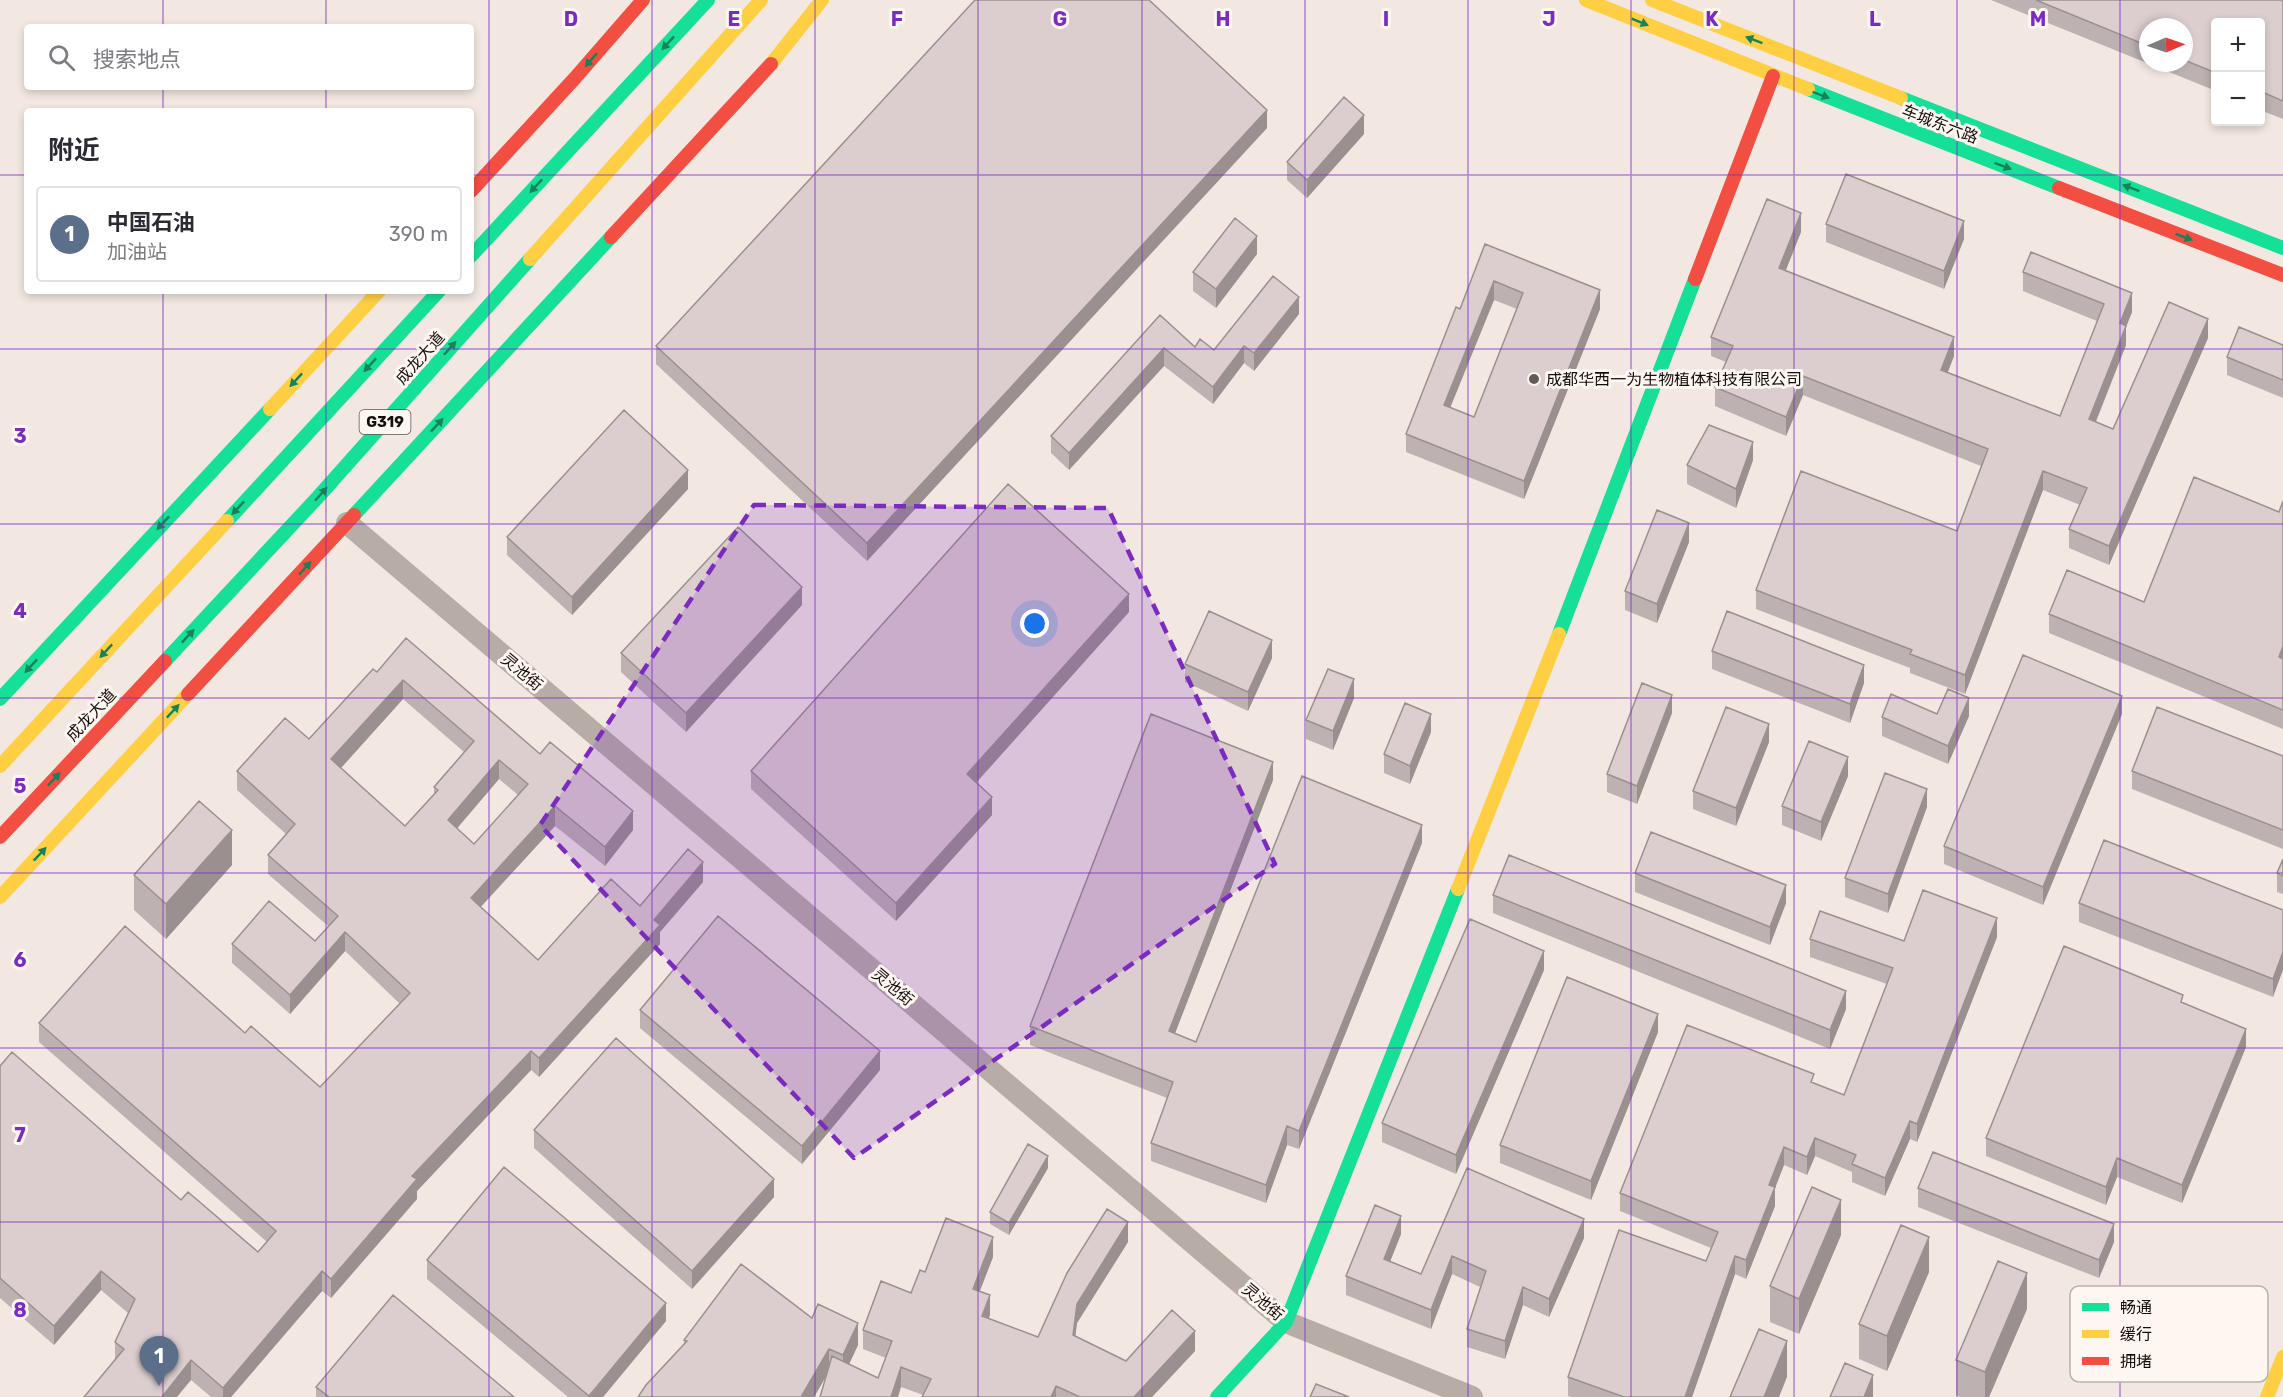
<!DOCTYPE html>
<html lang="zh">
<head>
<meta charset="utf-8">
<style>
  body { margin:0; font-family:Rubik,"Noto Sans SC",sans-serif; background:#f2f2f3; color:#2b2b33 }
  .controls { position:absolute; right:18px; top:18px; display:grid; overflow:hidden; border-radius:6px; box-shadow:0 3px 9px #0003 }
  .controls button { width:54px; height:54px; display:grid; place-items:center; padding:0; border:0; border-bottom:2px solid #e1e1e2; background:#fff; color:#2b2b33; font:30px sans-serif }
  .compass { position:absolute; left:2139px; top:18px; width:54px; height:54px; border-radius:50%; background:#fff; box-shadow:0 3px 9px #0003; rotate:88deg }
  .you { position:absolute; left:1035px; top:624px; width:21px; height:21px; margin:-15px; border:4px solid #fff; border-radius:50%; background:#1a73e8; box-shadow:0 0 0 9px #1a73e833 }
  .badge { display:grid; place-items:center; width:39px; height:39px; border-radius:50%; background:#625b56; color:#fff; font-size:20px; font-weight:700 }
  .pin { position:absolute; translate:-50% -50px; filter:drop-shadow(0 2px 3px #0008) }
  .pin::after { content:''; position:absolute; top:32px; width:21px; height:18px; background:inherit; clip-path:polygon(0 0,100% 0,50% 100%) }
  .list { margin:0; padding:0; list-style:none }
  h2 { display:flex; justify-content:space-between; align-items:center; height:78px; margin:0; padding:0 24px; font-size:26px }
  h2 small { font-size:20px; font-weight:400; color:#7c7c81 }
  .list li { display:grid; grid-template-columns:39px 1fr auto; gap:18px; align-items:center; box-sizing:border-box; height:96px; margin:0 12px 12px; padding:0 12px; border:2px solid #e1e1e2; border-radius:6px }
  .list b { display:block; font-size:22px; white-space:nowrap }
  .list p { margin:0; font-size:20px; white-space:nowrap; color:#7c7c81 }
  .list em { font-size:20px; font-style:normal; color:#7c7c81 }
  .icon { flex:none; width:33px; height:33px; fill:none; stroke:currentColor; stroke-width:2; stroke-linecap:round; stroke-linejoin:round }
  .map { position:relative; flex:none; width:2283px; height:1397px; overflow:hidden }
  .search { position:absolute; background:#fff; box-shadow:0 3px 9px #0003; left:24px; top:24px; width:450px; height:66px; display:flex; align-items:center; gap:15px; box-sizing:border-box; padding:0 21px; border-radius:6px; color:#7c7c81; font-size:22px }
  .panel { position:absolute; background:#fff; box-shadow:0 3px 9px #0003; left:24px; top:108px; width:450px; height:186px; border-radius:6px }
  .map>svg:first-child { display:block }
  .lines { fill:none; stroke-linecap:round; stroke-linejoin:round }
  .street { stroke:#b7ada6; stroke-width:22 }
  .fast { stroke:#16e098; stroke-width:14 }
  .slow { stroke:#ffcf43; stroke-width:14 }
  .jam { stroke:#f24e42; stroke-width:14 }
  .wall { fill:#bdb1b1; fill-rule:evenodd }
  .shaded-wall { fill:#9a9090 }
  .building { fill:#dccece; stroke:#9a9090; stroke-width:1.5; fill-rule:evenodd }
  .oneway { fill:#168259 }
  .marked { fill:#7b2cbf; fill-opacity:0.2; stroke:#7b2cbf; stroke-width:4.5; stroke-dasharray:12 8; stroke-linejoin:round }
  .grid { fill:none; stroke:#7b2cbf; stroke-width:1.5; stroke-opacity:0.55 }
  .poi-dot { fill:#625b56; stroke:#fef6f1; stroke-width:2 }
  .labels { text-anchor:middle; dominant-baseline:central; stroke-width:6; stroke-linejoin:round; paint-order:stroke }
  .shield { fill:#fef6f1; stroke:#5b5450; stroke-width:1.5 }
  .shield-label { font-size:15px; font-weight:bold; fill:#150f0b }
  .street-label { font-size:16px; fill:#150f0b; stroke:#fef6f1 }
  .poi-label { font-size:16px; fill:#150f0b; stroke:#fef6f1; text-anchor:start }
  .key { fill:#fef6f1; stroke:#b8b1ac; stroke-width:1.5 }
  .key-label { font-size:16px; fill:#150f0b }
  .grid-label { font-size:20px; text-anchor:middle; font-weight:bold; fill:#7b2cbf; stroke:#fef6f1; stroke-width:6; stroke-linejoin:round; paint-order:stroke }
</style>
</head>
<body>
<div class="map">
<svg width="2283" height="1397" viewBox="0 0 2283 1397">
  <rect width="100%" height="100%" fill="#f2e8e1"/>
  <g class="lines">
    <path class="street" d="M347,523l939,799 186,75"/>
    <path class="fast" d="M1808,89l251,99
      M1901,98l382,150
      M471,256l237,-256
      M354,515l257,-278
      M227,521l212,-230
      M1559,634l136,-355
      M165,661l153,-164 212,-238
      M0,699l270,-290
      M1217,1397l69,-75 172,-433"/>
    <path class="slow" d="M1586,0l222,89
      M1652,0l249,98
      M771,64l51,-64
      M530,259l231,-259
      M270,409l109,-118
      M0,766l227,-245
      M1458,889l101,-255
      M0,897l188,-203
      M2267,1397l16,-40"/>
    <path class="jam" d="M2059,188l224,87
      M471,191l104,-113 68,-78
      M611,237l160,-173
      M1695,279l78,-203
      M188,694l166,-179
      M0,837l165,-176"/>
  </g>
  <path class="wall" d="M1991,0h292v119l-23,-9v-88h-44v69zM2148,27h36v36h-36z
    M1267,128l-400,433 -211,-197v-18z
    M1364,134l-57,64 -20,-18v-18z
    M1826,224l138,15 -20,50 -118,-47z
    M1801,232l-15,38 168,86 -6,16 112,44 37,-95 -74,-30v-19l109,40 -6,15v18l-30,77 17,7 95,-91 -99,227 -40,-17v-19l11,-24 -37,-15 -78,204 -55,-21v-5l-154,-59v-19l201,-59 24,-65 -178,-71 -17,41 -71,-30v-19l11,-25 -15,-6v-19z
    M1485,244l115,65 -76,190 -118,-47v-18l54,-125zM1494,300l23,9 -43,108 -24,-10z
    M1257,254l-41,54 -23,-17v-19z
    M1299,314l-45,57 -10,-8 -31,41 -49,-38 -95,104 -18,-17v-17l109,-121 35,32 19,3z
    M2283,345v53l-56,-23v-18z
    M1753,460l-17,48 -49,-24v-19z
    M688,489l-116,126 -65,-60v-18z
    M2283,501v228l-234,-96v-19l95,-12 135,-90z
    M1689,542l-32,81 -32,-13v-19z
    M802,605l-116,127 -65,-60v-19z
    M1129,612l-153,170 16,33 -96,106 -145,-132v-18z
    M406,638l134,116 93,76 -28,36 -50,-40 -74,81 57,53 102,-54 63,-24 -43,50v12l-121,133 -8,-7 -114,121v8l-86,99 -9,-7 -91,106h-20l-20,-17 -76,-20v-18l13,-29 -27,-23 -47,55 -54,-47v-232l181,134 77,52 9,-10 -228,-200v-19l206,10 75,54 80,-83 -55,-53 -55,63 -58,-51v-19l83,-3 13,-15 -60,-52v-19l18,-21 -49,-44v-19l72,-32 68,-67zM403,699l61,53 -30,35v7l-29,32 -64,-58zM499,779l19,16 -44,49 -17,-16z
    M1712,651l152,32 -14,40 -138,-54z
    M1272,658l-24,53 -63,-29v-18z
    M1354,698l-21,52 -27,-11v-19z
    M1672,713l-35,91 -30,-12v-18z
    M2122,714l-79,191 -99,-41v-18z
    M1969,716l-21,48 -66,-28v-19z
    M1431,732l-21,52 -26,-11v-19z
    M1769,742l-33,84 -43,-17v-18z
    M2283,756v93l-151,-60v-18z
    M1848,776l-27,65 -39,-16v-19z
    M1273,780l-98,253 21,9 226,-199 -123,306 -12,-4 -21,58 -115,-42v-18l16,-45 -137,-53v-19z
    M1927,807l-39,106 -43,-16v-19z
    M2283,859v35l-6,-2v-19z
    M232,865l-66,74 -32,-29v-35z
    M1635,873l151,30 -16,42 -135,-53z
    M1493,895l353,114 -16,40 -337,-136z
    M2079,903l204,7 -10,87 -194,-75z
    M1997,937l-80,205 -7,-3 -25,57 -33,-14v-10l-37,-16 -8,19 -23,-10 -9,23v18l-29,73 -11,-5 -43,123h-120l-4,-1v-19l138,-116 5,-13 -91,-37v-18l194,-110 30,12 43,-111 -77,-27v-18l94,2z
    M1544,970l-88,204 -74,-32v-19z
    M2183,1003l63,44 -64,156 -65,-26 -11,28 -120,-49v-18z
    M640,1010l240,60 -78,94 -162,-136z
    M1658,1032l-67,168 -91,-37v-18z
    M534,1130l240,67 -82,92 -158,-141z
    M1048,1168l-39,67 -19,-11v-12z
    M1467,1168l117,70 -35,79 -26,-12 -18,54 -38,-12v-18l13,-42 -28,-13 -21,55 -85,-34v-19l55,-42 -11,27 31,13z
    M1918,1188l196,54 -15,36 -181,-71z
    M1841,1235l-42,99 -29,-12v-36z
    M1128,1242l-51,81 -2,14 51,24 69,-10 -43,46h-230l1,-2 -22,-8 -74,-12 -13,22 -130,-53v-4l128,-22 46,27 -9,19 29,14 8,-20 -23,-9v-19l48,-37 14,-21 68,-15 -13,34 10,24 -2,3 50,19z
    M427,1260l239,61 -63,76h-35l-141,-118z
    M1929,1272l-42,99 -28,-12v-35z
    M2027,1309l-38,88h-29l-4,-2v-35z
    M316,1387l198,10h-198z"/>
  <path class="shaded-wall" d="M1267,110v18l-400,433v-18z
    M1364,115v19l-57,64v-18z
    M1801,213v19l-22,55v-19z
    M1964,221v18l-20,50v-18z
    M1257,236v18l-41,54v-19z
    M1494,281v19l-50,123v-18z
    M1600,290v19l-76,190v-18z
    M2132,293v19l-6,15v18l-37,93v-19l31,-96z
    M1299,297v17l-45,57v-18z
    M2208,319v19l-99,227v-19z
    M1954,337v19l-13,33v-19z
    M1244,346v17l-31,41v-17z
    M1164,348v18l-95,104v-17z
    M1803,376v19l-17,41v-19z
    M1753,442v18l-17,48v-19z
    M688,470v19l-116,126v-18z
    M2043,471v19l-78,204v-19z
    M1689,523v19l-32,81v-19z
    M802,587v18l-116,127v-19z
    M1129,594v18l-162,181v-19z
    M1272,640v18l-24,53v-19z
    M2283,646v18l-4,-7z
    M1864,665v18l-14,40v-19z
    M1354,679v19l-21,52v-19z
    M403,680v19l-72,80v-20z
    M1672,695v18l-35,91v-18z
    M2122,696v18l-79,191v-18z
    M1969,698v18l-21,48v-18z
    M1431,714v18l-21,52v-18z
    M1769,724v18l-33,84v-18z
    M1848,757v19l-27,65v-19z
    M499,760v19l-51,60v-19z
    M1273,762v18l-104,269v-18z
    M1927,789v18l-39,106v-19z
    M992,797v18l-96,106v-18z
    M555,806v20l-84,91v-19z
    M633,811v19l-28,36v-19z
    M1422,825v18l-123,306v-18z
    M232,830v35l-66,74v-35z
    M703,862v20l-43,50v12l-121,133v-19z
    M1786,885v18l-16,42v-18z
    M1997,918v19l-80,205v-18z
    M345,932v19l-55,63v-19z
    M1544,951v19l-88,204v-19z
    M2283,952v18l-10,27v-18z
    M1846,991v18l-16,40v-19z
    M1658,1014v18l-67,168v-19z
    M2246,1029v18l-64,156v-18z
    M531,1051v19l-114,121v8l-86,99v-19l81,-103z
    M880,1051v19l-78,94v-18z
    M1910,1121v18l-25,57v-18z
    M1287,1126v19l-21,58v-18z
    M1815,1138v18l-8,19v-18z
    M1784,1147v18l-9,23v18l-29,73v-19l23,-75z
    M1048,1156v12l-39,67v-12z
    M2117,1158v19l-11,28v-18z
    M774,1179v18l-82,92v-18z
    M1841,1200v35l-42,99v-35z
    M1401,1216v18l-17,43v-18z
    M1584,1219v19l-35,79v-18z
    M1128,1222v20l-51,81 -4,32v-20l4,-31z
    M2114,1224v18l-15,36v-18z
    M993,1237v20l-20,51v-19z
    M1929,1237v35l-42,99v-35z
    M1452,1256v18l-21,55v-19z
    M1735,1256v18l-43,123h-7z
    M101,1271v19l-47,55v-19z
    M322,1271v20l-91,106h-8v-9z
    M2027,1273v36l-38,88h-4v-25z
    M1523,1287v18l-18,54v-18z
    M990,1295v20l-8,21v-20z
    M666,1303v18l-63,76h-14z
    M858,1323v22l-15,32v-22z
    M1195,1331v20l-43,46h-18z
    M1787,1341v36l-8,20h-15z
    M829,1349v22l-15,26h-13z
    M191,1360v20l-14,17h-15z
    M901,1367v20l-3,10h-7z
    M1873,1375v22h-9z
    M1056,1386v11h-5z"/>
  <path class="building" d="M975,0h174l118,110 -400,433 -211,-197z
    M2036,0h247v101l-23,-10v-69h-44v51l-32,-13v-33h-36v19z
    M1344,97l20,18 -57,65 -20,-18z
    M1846,174l118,47 -20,50 -118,-47z
    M1767,199l34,14 -22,55 175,69 -13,33 119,46 44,-112 -81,-32 8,-20 101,41 -12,30 6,3 -37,93 24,10 56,-127 39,17 -99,227 -40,-17 18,-41 -44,-17 -78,204 -55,-21 2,-4 -156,-60 45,-119 156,60 31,-82 -185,-73 -17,41 -71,-30 18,-41 -22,-9z
    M1235,218l22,18 -41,53 -23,-17z
    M1485,244l115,46 -76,191 -118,-47 50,-127 4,2zM1494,281l29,12 -49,124 -30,-12z
    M1273,276l26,21 -45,56 -10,-7 -31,41 -49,-39 -95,105 -18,-17 109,-121 35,32 5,-8 14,11z
    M2239,327l44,18v35l-56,-23z
    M624,410l64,60 -116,127 -65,-60z
    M1709,425l44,17 -17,47 -49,-24z
    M2194,477l85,35 4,-11v145l-4,11 4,2v51l-234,-96 18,-44 77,32z
    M1008,484l121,110 -162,180 25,23 -96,106 -145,-132z
    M1657,510l32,13 -32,81 -32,-13z
    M738,527l64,60 -116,126 -65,-60z
    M1209,611l63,29 -24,52 -63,-28z
    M1727,611l137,54 -14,39 -138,-53z
    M406,638l134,116 10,-12 83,69 -28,36 -50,-41 -84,92 67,62 73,-81 29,27 48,-57 15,13 -49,58 6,5 -121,133 -8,-7 -119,125 5,3 -86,100 -9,-8 -99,117 -32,-28 -29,37h-78l40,-48 -9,-7 20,-43 -34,-28 -47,55 -54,-48v-212l12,-14 169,148 7,-8 70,60 18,-21 -237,-208 86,-97 120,107 6,-7 69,61 90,-94 -65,-61 -55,63 -58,-51 37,-43 46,40 23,-25 -70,-61 27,-31 -58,-53 48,-53 24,21 64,-70 4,3zM403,680l71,61 -40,46 4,3 -33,36 -74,-67zM499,760l29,24 -54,60 -26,-24z
    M2023,655l99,41 -79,191 -99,-41z
    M1328,669l26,10 -21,52 -27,-11z
    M1642,683l30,12 -35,91 -30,-12z
    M1948,689l21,9 -21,48 -66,-29 9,-23 46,20z
    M1405,703l26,11 -21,52 -26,-12z
    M1726,707l43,17 -33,84 -43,-17z
    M2157,707l126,49v74l-151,-59z
    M1151,714l122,48 -104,269 27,11 106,-266 120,49 -123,306 -12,-5 -21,59 -115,-42 22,-61 -143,-56z
    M1809,741l39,16 -27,65 -39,-16z
    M1885,773l42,16 -39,105 -43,-16z
    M199,801l33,29 -66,74 -32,-29z
    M1651,832l135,53 -16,42 -135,-54z
    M2104,840l179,70v42l-10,27 -194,-76z
    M1509,855l337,136 -16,39 -337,-135z
    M2283,859v17l-6,-3z
    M1923,890l74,28 -80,206 -7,-3 -25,57 -33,-14 4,-9 -41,-17 -8,19 -23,-10 -15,38 6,2 -29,73 -11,-4 -50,141h-61l-56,-20 51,-147 87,31 12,-29 -98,-39 67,-168 127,49 -3,8 33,13 49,-127 -83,-29 10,-28 84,30z
    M718,916l162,135 -78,95 -162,-136z
    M1470,919l74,32 -88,204 -74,-32z
    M2064,946l119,49 -2,7 65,27 -64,156 -65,-27 -11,29 -120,-49z
    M1567,977l91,37 -67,167 -91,-36z
    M616,1038l158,141 -82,92 -158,-141z
    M1028,1144l20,12 -39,67 -19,-11z
    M1933,1152l181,72 -15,36 -181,-72z
    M504,1167l162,136 -77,93 -162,-136z
    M1467,1168l117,51 -35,80 -26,-12 -18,54 -38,-12 19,-58 -34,-15 -21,54 -85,-34 29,-71 26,11 -17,43 37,15z
    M1812,1187l29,13 -42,99 -29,-13z
    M1107,1209l21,13 -51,82 -4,31 53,26 46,-51 23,21 -61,66h-54l-24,-11 -5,11h-129l9,-18 -30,-12 -10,30h-71l12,-41 46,22 14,-37 -29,-11 18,-49 30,12 9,-23 5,2 21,-54 47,19 -20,52 17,6 -8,21 56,21 29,-64z
    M1901,1225l28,12 -42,99 -28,-12z
    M1998,1261l29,12 -42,99 -29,-12z
    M741,1264l71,54 6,-14 40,19 -15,32 -14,-6 -28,48h-163l8,-12 41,-44 -3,-1z
    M393,1295l121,102h-187l1,-1 -12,-9z
    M1759,1329l28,12 -23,56h-34z
    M1845,1363l28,12 -9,22h-34z
    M1316,1384l33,13h-39z"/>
  <defs><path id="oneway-solid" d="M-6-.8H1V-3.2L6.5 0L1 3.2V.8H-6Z" transform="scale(1.5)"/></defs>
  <g class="oneway">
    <use href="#oneway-solid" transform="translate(1640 22) rotate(22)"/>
    <use href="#oneway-solid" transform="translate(1754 40) rotate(-159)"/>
    <use href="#oneway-solid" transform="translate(668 43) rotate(133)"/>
    <use href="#oneway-solid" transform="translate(591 60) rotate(131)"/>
    <use href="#oneway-solid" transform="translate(1821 95) rotate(21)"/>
    <use href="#oneway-solid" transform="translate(2003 166) rotate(21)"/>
    <use href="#oneway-solid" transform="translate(536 186) rotate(133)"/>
    <use href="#oneway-solid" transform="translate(2131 188) rotate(-159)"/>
    <use href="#oneway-solid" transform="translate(2184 237) rotate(21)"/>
    <use href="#oneway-solid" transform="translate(450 348) rotate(-48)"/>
    <use href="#oneway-solid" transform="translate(370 365) rotate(133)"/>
    <use href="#oneway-solid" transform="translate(296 380) rotate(133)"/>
    <use href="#oneway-solid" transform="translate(437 425) rotate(-47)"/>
    <use href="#oneway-solid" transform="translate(321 494) rotate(-48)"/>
    <use href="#oneway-solid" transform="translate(238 508) rotate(133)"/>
    <use href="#oneway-solid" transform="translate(163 523) rotate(133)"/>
    <use href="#oneway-solid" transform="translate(305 568) rotate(-48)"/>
    <use href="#oneway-solid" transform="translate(188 636) rotate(-47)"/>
    <use href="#oneway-solid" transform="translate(106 651) rotate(133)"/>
    <use href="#oneway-solid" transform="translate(31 666) rotate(133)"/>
    <use href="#oneway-solid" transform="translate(173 711) rotate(-47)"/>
    <use href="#oneway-solid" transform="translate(54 779) rotate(-47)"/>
    <use href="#oneway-solid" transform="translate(40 854) rotate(-47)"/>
  </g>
  <path class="marked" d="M754,505l354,3 167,356 -421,294 -314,-333z"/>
  <path class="grid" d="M163,0v27M326,0v27M489,0v1397M652,0v1397M815,0v1397M978,0v1397M1142,0v1397M1305,0v1397M1468,0v1397M1631,0v1397M1794,0v1397M1957,0v1397M2120,0v1397M163,87v24M326,87v24M0,175h27M471,175h1812M163,291v1106M326,291v1106M0,349h2283M0,524h2283M0,698h2283M0,873h2283M0,1048h2283M0,1222h2283"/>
  <circle class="poi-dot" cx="1534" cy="379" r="6"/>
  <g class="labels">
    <rect class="shield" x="359.5" y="410" width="51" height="24" rx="4.5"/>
    <g class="shield-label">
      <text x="385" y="422">G319</text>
    </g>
    <g class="street-label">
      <text transform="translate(1940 124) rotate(21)">车城东六路</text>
      <text transform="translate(420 358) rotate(-48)">成龙大道</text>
      <text transform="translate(522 672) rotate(40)">灵池街</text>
      <text transform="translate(91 715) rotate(-47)">成龙大道</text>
      <text transform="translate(893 987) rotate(40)">灵池街</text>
      <text transform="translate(1263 1302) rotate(40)">灵池街</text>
    </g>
    <g class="poi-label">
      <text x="1546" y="379">成都华西一为生物植体科技有限公司</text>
    </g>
  </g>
  <rect x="2070" y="1286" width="198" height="96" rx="9" class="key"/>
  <rect x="2082" y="1303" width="27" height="8" fill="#16e098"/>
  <rect x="2082" y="1330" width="27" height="8" fill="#ffcf43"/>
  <rect x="2082" y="1357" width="27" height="8" fill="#f24e42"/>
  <g class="key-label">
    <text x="2120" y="1313">畅通</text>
    <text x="2120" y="1340">缓行</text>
    <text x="2120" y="1367">拥堵</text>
  </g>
  <g class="grid-label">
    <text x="571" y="26">D</text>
    <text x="734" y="26">E</text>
    <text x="897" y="26">F</text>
    <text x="1060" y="26">G</text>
    <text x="1223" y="26">H</text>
    <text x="1386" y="26">I</text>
    <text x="1549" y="26">J</text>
    <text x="1712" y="26">K</text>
    <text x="1875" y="26">L</text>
    <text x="2038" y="26">M</text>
    <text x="20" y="443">3</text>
    <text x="20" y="618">4</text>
    <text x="20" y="793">5</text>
    <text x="20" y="967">6</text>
    <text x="20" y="1142">7</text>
    <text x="20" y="1317">8</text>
  </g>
</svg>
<div class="controls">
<button>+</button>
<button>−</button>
</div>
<svg class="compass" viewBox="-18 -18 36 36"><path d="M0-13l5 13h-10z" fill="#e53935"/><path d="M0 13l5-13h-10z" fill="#7c7c81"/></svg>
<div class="you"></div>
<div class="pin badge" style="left:159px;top:1386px;background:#5c6f8a">1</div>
<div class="search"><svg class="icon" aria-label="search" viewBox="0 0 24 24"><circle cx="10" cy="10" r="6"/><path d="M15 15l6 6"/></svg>搜索地点</div>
<section class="panel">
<h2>附近<small></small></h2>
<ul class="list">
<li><span class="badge" style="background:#5c6f8a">1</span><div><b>中国石油</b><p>加油站</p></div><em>390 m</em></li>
</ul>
</section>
</div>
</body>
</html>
